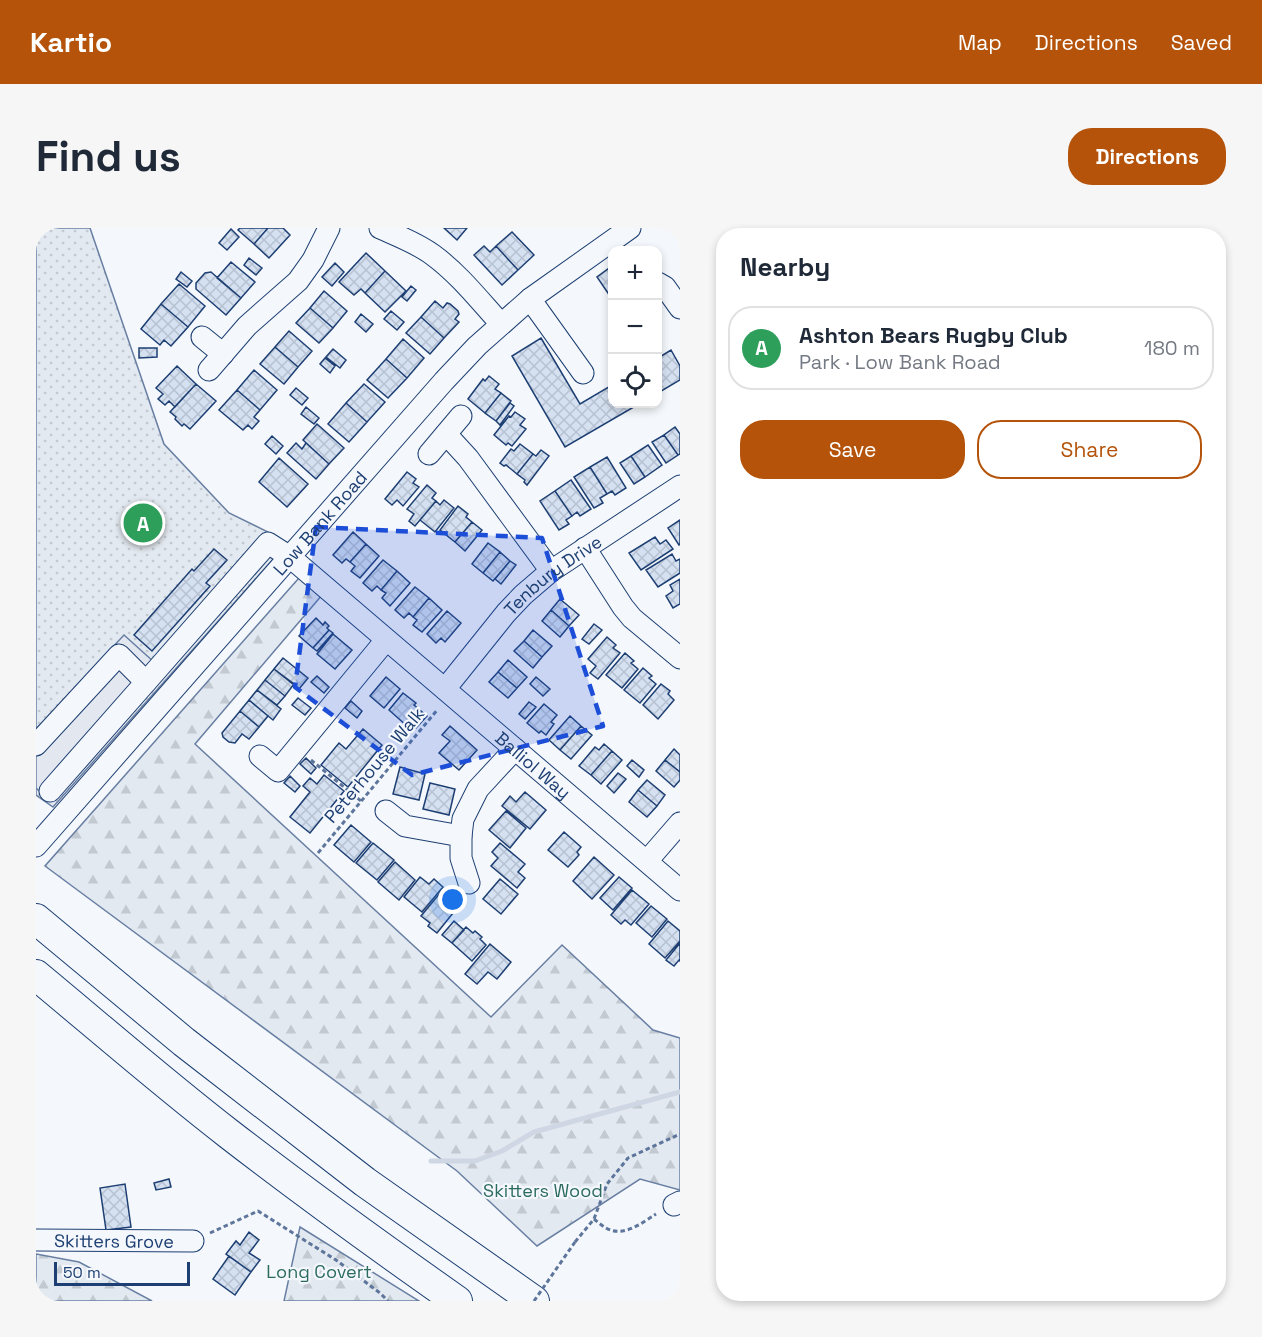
<!DOCTYPE html>
<html lang="en">
<head>
<meta charset="utf-8">
<style>
  body { margin:0; font-family:"Space Grotesk",sans-serif; background:#f6f6f7; color:#1f2937 }
  .controls { position:absolute; right:18px; top:18px; display:grid; overflow:hidden; border-radius:12px; box-shadow:0 3px 9px #0003 }
  .controls button { width:54px; height:54px; display:grid; place-items:center; padding:0; border:0; border-bottom:2px solid #e0e1e3; background:#fff; color:#1f2937; font:30px sans-serif }
  .scale { position:absolute; left:18px; bottom:15px; width:136px; box-sizing:border-box; padding-left:6px; border:3px solid #1d3f73; border-top:0; font-size:16px; line-height:21px; white-space:nowrap; color:#1d3f73; -webkit-text-stroke:4px #f4f7fb; paint-order:stroke }
  .you { position:absolute; left:417px; top:672px; width:21px; height:21px; margin:-15px; border:4px solid #fff; border-radius:50%; background:#1a73e8; box-shadow:0 0 0 9px #1a73e833 }
  .badge { display:grid; place-items:center; width:39px; height:39px; border-radius:50%; background:#b45309; color:#fff; font-size:20px; font-weight:700 }
  .pin { position:absolute; translate:-50% -50%; border:3px solid #fff; box-shadow:0 2px 6px #0006 }
  .list { margin:0; padding:0; list-style:none }
  h2 { display:flex; justify-content:space-between; align-items:center; height:78px; margin:0; padding:0 24px; font-size:26px }
  h2 small { font-size:20px; font-weight:400; color:#747a83 }
  .list li { display:grid; grid-template-columns:39px 1fr auto; gap:18px; align-items:center; box-sizing:border-box; height:84px; margin:0 12px 12px; padding:0 12px; border:2px solid #e0e1e3; border-radius:24px }
  .list b { display:block; font-size:22px; white-space:nowrap }
  .list p { margin:0; font-size:20px; white-space:nowrap; color:#747a83 }
  .list em { font-size:20px; font-style:normal; color:#747a83 }
  .actions { display:flex; gap:12px; padding:18px 24px }
  .actions a { flex:1; padding:14px 0; border:2px solid #b45309; border-radius:24px; text-align:center; font-size:21px; color:#b45309 }
  .actions .main { background:#b45309; color:#fff }
  .icon { flex:none; width:33px; height:33px; fill:none; stroke:currentColor; stroke-width:2; stroke-linecap:round; stroke-linejoin:round }
  .map { position:relative; flex:none; width:644px; height:1073px; overflow:hidden; border-radius:24px }
  header { display:flex; align-items:center; gap:36px; box-sizing:border-box; height:84px; padding:0 30px; background:#b45309; color:#fff }
  header strong { font-size:28px }
  nav { display:flex; gap:33px; margin-inline-start:auto; font-size:21px }
  .intro { display:flex; align-items:center; justify-content:space-between; box-sizing:border-box; height:144px; padding:0 36px }
  h1 { margin:0; font-size:42px }
  .button { padding:15px 27px; border-radius:24px; background:#b45309; color:#fff; font-size:21px; font-weight:700 }
  main { display:flex; gap:36px; padding:0 36px }
  aside { flex:1; background:#fff; border-radius:24px; box-shadow:0 3px 9px #0003 }
  .map>svg:first-child { display:block }
  .forest { fill:url(#forest-firs); stroke:#687fa3; stroke-width:1.5 }
  .park { fill:url(#park-dots); stroke:#687fa3; stroke-width:1.5 }
  .parking { fill:#e3e8f0; stroke:#687fa3; stroke-width:1.5 }
  .lines { fill:none; stroke-linecap:round; stroke-linejoin:round }
  .stream { stroke:#cfd7e4; stroke-width:5 }
  .building { fill:url(#building-cross-hatch); stroke:#1d3f73; stroke-width:1.5 }
  .minor-casing { stroke:#1d3f73; stroke-width:23 }
  .highway-casing { stroke:#1d3f73; stroke-width:32 }
  .path { stroke:#5e769c; stroke-width:3; stroke-dasharray:4.5 3; stroke-linecap:butt }
  .minor { stroke:#f4f7fb; stroke-width:21 }
  .highway { stroke:#f4f7fb; stroke-width:30 }
  .path-bridge { stroke:#5e769c; stroke-width:3; stroke-dasharray:4.5 3; stroke-linecap:butt }
  .marked { fill:#1d4ed8; fill-opacity:0.2; stroke:#1d4ed8; stroke-width:4.5; stroke-dasharray:12 8; stroke-linejoin:round }
  .labels { text-anchor:middle; dominant-baseline:central; stroke-width:4.5; stroke-linejoin:round; paint-order:stroke }
  .street-label { font-size:18px; fill:#1d3f73; stroke:#f4f7fb }
  .park-label { font-size:18px; fill:#2c6c60; stroke:#f4f7fb }
</style>
</head>
<body>
<header>
<strong>Kartio</strong>
<nav><a>Map</a><a>Directions</a><a>Saved</a></nav>
</header>
<div class="intro"><h1>Find us</h1><a class="button">Directions</a></div>
<main>
<div class="map">
<svg width="644" height="1073" viewBox="0 0 644 1073">
  <defs>
    <pattern id="forest-firs" width="22" height="20" patternUnits="userSpaceOnUse" patternTransform="scale(1.5)"><rect width="22" height="20" fill="#e3e9f0"/><path d="M5 1l3.5 6h-7zM16 11l3.5 6h-7z" fill="#c2c9d1"/></pattern>
    <pattern id="park-dots" width="8" height="8" patternUnits="userSpaceOnUse" patternTransform="scale(1.5)"><rect width="8" height="8" fill="#e3e9f0"/><path d="M2 2h.1M6 6h.1" fill="none" stroke="#c2c9d1" stroke-width="1.8" stroke-linecap="round"/></pattern>
    <pattern id="building-cross-hatch" width="8" height="8" patternUnits="userSpaceOnUse" patternTransform="scale(1.5)"><rect width="8" height="8" fill="#d5e0f0"/><path d="M0 0l8 8M0 8l8-8" fill="none" stroke="#b6c1d1"/></pattern>
  </defs>
  <rect width="100%" height="100%" fill="#f4f7fb"/>
  <path class="forest" d="M270,342l22,18 -133,156 296,273 71,-72 91,85 27,8v152l-40,-11 -103,67 -80,-75 -412,-305z
    M264,999l119,74h-135z
    M0,1026l43,8 73,39h-116z"/>
  <path class="park" d="M0,0h54l74,216 65,69 41,20 13,15 -230,259 -17,-12z"/>
  <path class="parking" d="M88,407l41,37 -117,127 -12,-11v-59z"/>
  <g class="lines">
    <path class="stream" d="M395,933h44l27,-10 32,-19 146,-40"/>
  </g>
  <path class="building" d="M204,0h28l-14,16 -16,-14z
    M232,0h15l7,7 -21,23 -15,-14z
    M408,0h23l-10,12z
    M195,1l8,8 -12,13 -8,-7z
    M476,4l22,23 -16,15 -22,-24z
    M448,18l6,6 6,-6 22,24 -16,15 -28,-30z
    M330,25l19,18 -20,22 -4,-4 -7,6 -15,-13z
    M213,30l13,10 -6,7 -12,-10z
    M195,34l24,20 -14,16 -24,-20z
    M299,35l9,9 -12,14 -10,-9z
    M576,38v28l-2,2 -13,-19z
    M349,43l21,20 -21,21 -20,-19z
    M145,44l11,9 -5,6 -11,-8z
    M175,44l30,26 -15,17 -30,-26v-6l9,-10z
    M143,56l26,22 -17,21 -27,-23z
    M375,58l5,4 -9,11 -5,-4z
    M288,63l23,20 -14,17 -23,-20z
    M399,73l8,7 4,-5 3,1 8,7 1,3 -4,5 4,3 -15,16 -23,-21z
    M125,76l27,23 -17,19 -7,-6 -4,5 -19,-16z
    M274,80l23,20 -14,15 -23,-20z
    M355,83l13,11 -7,8 -13,-11z
    M325,86l12,10 -7,8 -11,-10z
    M385,89l23,21 -14,16 -24,-21z
    M253,103l23,20 -14,16 -23,-20z
    M505,110l39,66 32,-19v19h27l-74,43 -53,-91z
    M367,111l21,19 -17,20 -21,-19z
    M239,119l23,20 -14,17 -24,-20z
    M103,120h18v9l-18,1z
    M297,121l13,11 -6,8 -14,-11z
    M635,122l9,16v14l-22,13v-35z
    M289,130l10,8 -5,7 -10,-9z
    M350,131l21,19 -19,20 -21,-18z
    M141,138l19,18 -21,23 -6,-6 -4,4 -7,-6 5,-5 -7,-6z
    M218,142l23,20 -17,20 -23,-20z
    M453,148l10,8 -4,5 6,4 -16,20 -17,-14 15,-20 2,2z
    M160,156l20,17 -26,28 -6,-5 -2,2 -7,-7 1,-2 -6,-5z
    M328,156l21,18 -18,20 -21,-19z
    M260,160l12,10 -6,7 -12,-10z
    M201,162l23,20 -6,7 5,4 -7,8 -4,-4 -5,5 -24,-20z
    M465,165l10,8 -15,20 -11,-8z
    M310,175l21,19 -18,20 -21,-18z
    M474,175l4,3 -14,19 -4,-4z
    M270,179l13,11 -5,6 -13,-10z
    M479,184l10,7 -5,6 6,4 -14,17 -4,-3 -2,2 -12,-10 15,-19 2,1z
    M281,196l27,24 -15,16 -26,-24z
    M639,199l5,7v20l-2,1 -14,-20z
    M628,207l14,20 -12,8 -14,-21z
    M236,208l11,10 -7,8 -11,-10z
    M260,215l6,6 4,-6 23,21 -13,15 -29,-26z
    M484,216l13,10 -16,20 -11,-9 -2,1 -4,-3 11,-14 3,2z
    M612,217l14,20 -17,12 -14,-21z
    M505,222l8,6 -22,29 -3,-3 1,-2 -8,-6 16,-20 3,2z
    M595,228l14,21 -11,7 -14,-21z
    M571,229l19,31 -11,7 -3,-4 -5,3 -17,-27z
    M243,230l29,26 -21,23 -28,-25z
    M554,239l17,27 -7,4 3,5 -9,5 -20,-31z
    M371,244l9,7 -3,4 6,4 -16,19 -6,-6 -5,5 -7,-6z
    M535,252l20,29 -11,7 -3,-4 -5,4 -17,-25z
    M391,257l9,8 -4,5 4,3 -21,25 -6,-5 5,-7 -7,-5z
    M519,263l17,25 -6,4 3,4 -10,6 -19,-29z
    M408,272l10,8 -19,24 -15,-12 16,-19 4,4z
    M422,278l10,8 -2,3 6,5 -17,20 -15,-12z
    M644,292v24l-1,1 -11,-17z
    M436,294l10,8 -17,21 -10,-9z
    M317,304l13,12 -16,18 -4,-3 -4,4 -9,-8z
    M619,309l5,7 6,-4 7,9 -32,21 -12,-17z
    M452,315l12,9 -17,21 -11,-9z
    M330,316l13,12 -19,22 -9,-7 4,-5 -5,-4z
    M178,321l13,11 -21,23 4,3 -58,65 -18,-16 58,-66 2,2z
    M464,324l10,9 -17,20 -10,-8z
    M636,326l4,7 4,-2v14l-22,14 -12,-17z
    M347,332l14,11 -16,19 -4,-4 -5,5 -9,-8z
    M474,333l6,4 -15,19 -6,-5z
    M361,343l13,12 -20,23 -8,-8 4,-5 -5,-3z
    M644,351v25l-7,4 -7,-12 7,-5 -3,-6z
    M379,359l14,11 -16,19 -4,-4 -5,5 -9,-8z
    M393,370l13,12 -20,22 -9,-7 4,-5 -4,-3z
    M524,371l19,16 -10,11 -18,-16z
    M515,382l18,16 -9,11 -18,-16z
    M411,383l14,12 -16,19 -4,-4 -5,5 -9,-9z
    M280,390l7,7 2,-3 4,4 -2,2 2,2 -16,18 -14,-12z
    M558,396l8,6 -13,14 -7,-5z
    M293,402l4,3 -16,18 -4,-3z
    M497,402l19,16 -10,11 -18,-16z
    M297,406l19,16 -17,19 -18,-15z
    M571,409l9,8 -3,3 7,5 -22,26 -8,-6 6,-7 -8,-7z
    M488,413l18,16 -9,11 -19,-17z
    M589,425l9,8 -3,2 7,6 -16,19 -16,-13z
    M247,430l25,20 -9,11 -25,-20z
    M472,432l19,17 -10,11 -19,-16z
    M607,440l9,8 -3,2 7,6 -16,19 -16,-13z
    M238,441l20,15 -9,12 -20,-16z
    M462,444l19,16 -9,10 -19,-16z
    M281,448l12,11 -5,6 -13,-11z
    M350,449l14,12 -16,19 -14,-12z
    M500,449l14,12 -7,7 -13,-12z
    M229,452l20,16 -8,9 -20,-15z
    M625,456l9,7 -2,3 6,6 -16,19 -15,-14z
    M221,462l24,19 -8,11 -24,-20z
    M367,465l13,10 -2,2 7,6 -14,15 -18,-16z
    M262,470l13,10 -6,7 -13,-10z
    M213,472l19,16 -9,11 -19,-16z
    M315,473l11,10 -5,7 -12,-10z
    M493,474l7,5 -11,12 -6,-5z
    M508,476l13,11 -6,7 3,2 -8,11 -5,-4 -2,2 -12,-10z
    M204,483l19,16 -10,12 -7,-5 -7,9 -6,-1 -6,-5 -1,-4z
    M385,483l6,5 -11,12 -6,-5z
    M534,488l11,10 -21,24 -11,-10z
    M414,498l27,24 -18,20 -20,-17 11,-12 -8,-6z
    M545,498l11,9 -21,24 -11,-9z
    M327,501l19,16 -34,42 -27,-22 18,-22 7,6z
    M568,516l8,7 -21,24 -12,-9 16,-19 4,3z
    M638,521l6,6v17l-15,-12z
    M576,523l10,9 -21,24 -10,-9z
    M270,530l10,10 -5,6 -11,-10z
    M596,532l12,10 -5,7 -12,-11z
    M629,532l15,12v8l-6,7 -18,-16z
    M364,539l25,7 -6,26 -26,-6z
    M582,545l8,6 -12,14 -7,-7z
    M288,547l20,16 -34,42 -20,-16 20,-25 -7,-6 7,-8 7,6z
    M254,548l10,10 -5,6 -11,-9z
    M611,552l18,15 -8,11 -19,-16z
    M394,555l25,6 -6,26 -26,-6z
    M602,562l19,16 -10,11 -18,-15z
    M489,564l21,18 -16,19 -28,-23 8,-10 6,6z
    M470,583l20,17 -16,20 -21,-18z
    M315,597l20,17 -17,20 -20,-17z
    M528,604l17,15 -4,5 2,3 -11,12 -20,-17z
    M337,615l21,17 -17,20 -21,-17z
    M464,615l25,21 -7,8 7,6 -8,10 -26,-22 7,-8 -6,-6z
    M558,629l20,18 -22,24 -19,-18z
    M359,634l20,18 -16,20 -21,-18z
    M384,649l9,7 5,-5 9,8 -21,25 -18,-15z
    M583,649l13,11 -19,22 -13,-12z
    M464,651l18,15 -17,20 -18,-15z
    M596,662l17,14 -18,21 -6,-5 -4,4 -10,-9z
    M405,664l8,7 -5,6 9,8 -16,20 -9,-7 2,-3 -9,-7z
    M615,678l16,13 -15,18 -16,-14z
    M418,693l10,9 -12,13 -10,-8z
    M632,693l12,10v10l-15,17 -16,-14z
    M430,699l7,6 2,-2 7,6 -2,2 6,6 -14,16 -20,-18z
    M644,715v18l-1,-1 -5,6 -8,-6z
    M454,716l21,18 -14,17 -9,-7 -11,12 -12,-10z
    M133,951l2,8 -15,3 -2,-7z
    M89,956l6,43 -25,3 -6,-42z
    M213,1004l10,8 -10,13 11,7 -9,12 -25,-18 10,-13 4,4z
    M193,1028l22,16 -16,23 -22,-16z"/>
  <g class="lines">
    <defs>
      <g id="minor">
        <path d="M344,0c18,8 37,15 53,27 26,19 47,46 68,69"/>
        <path d="M622,55l7,4 15,21"/>
        <path d="M494,71l53,74"/>
        <path d="M166,109l21,17"/>
        <path d="M173,142l38,-44 51,-45 15,-21 16,-32"/>
        <path d="M410,206l22,24 83,113"/>
        <path d="M393,226l32,-38"/>
        <path d="M549,320l38,59 9,11 48,40"/>
        <path id="s1" d="M110,454l122,-139 22,14 390,333"/>
        <path id="s2" d="M409,461l61,-76 17,-18 28,-24 129,-85"/>
        <path d="M0,517l83,-90 27,27 -96,109"/>
        <path d="M224,528l18,15 108,-131"/>
        <path d="M350,583l19,15 56,10"/>
        <path id="s3" d="M0,618l408,-465 33,-35 53,-47 100,-71"/>
        <path d="M611,633l33,-38"/>
        <path d="M433,655l-8,-25v-22l2,-17 15,-30 37,-40"/>
        <path d="M638,977l6,-3"/>
        <path id="s4" d="M0,1012l157,1"/>
      </g>
      <path id="highway" d="M0,691l148,123 181,140 169,119
        M0,747c64,53 127,108 193,159 75,58 151,113 228,167"/>
    </defs>
    <use href="#minor" class="minor-casing"/>
    <use href="#highway" class="highway-casing"/>
    <path class="path" d="M275,532l50,41
      M282,625l120,-144
      M558,991c4,3 8,7 12,9 17,10 36,-5 50,-14
      M174,1005l48,-22 78,49 44,33 8,8
      M539,1014l19,-23 13,-35 21,-26 52,-24"/>
    <use href="#minor" class="minor"/>
    <use href="#highway" class="highway"/>
    <path class="path-bridge" d="M498,1073l41,-59"/>
  </g>
  <path class="marked" d="M280,299l226,11 61,188 -191,49 -117,-88z"/>
  <g class="labels">
    <g class="street-label">
      <text stroke="none"><textPath href="#s3" startOffset="430">Low Bank Road</textPath></text>
      <text stroke="none"><textPath href="#s2" startOffset="158">Tenbury Drive</textPath></text>
      <text stroke="none"><textPath href="#s1" startOffset="531">Balliol Way</textPath></text>
      <text transform="translate(338 537) rotate(-50)">Peterhouse Walk</text>
      <text stroke="none"><textPath href="#s4" startOffset="78">Skitters Grove</textPath></text>
    </g>
    <g class="park-label">
      <text x="507" y="962">Skitters Wood</text>
      <text x="283" y="1043">Long Covert</text>
    </g>
  </g>
</svg>
<div class="controls">
<button>+</button>
<button>−</button>
<button><svg class="icon" aria-label="locate" viewBox="0 0 24 24"><circle cx="12" cy="12" r="6"/><path d="M12 2v4M12 18v4M2 12h4M18 12h4"/></svg></button>
</div>
<div class="scale">50 m</div>
<div class="you"></div>
<div class="pin badge" style="left:107px;top:295px;background:#2e9e5b">A</div>
</div>
<aside>
<h2>Nearby<small></small></h2>
<ul class="list">
<li><span class="badge" style="background:#2e9e5b">A</span><div><b>Ashton Bears Rugby Club</b><p>Park · Low Bank Road</p></div><em>180 m</em></li>
</ul>
<div class="actions"><a class="main">Save</a><a>Share</a></div>
</aside>
</main>
</body>
</html>
